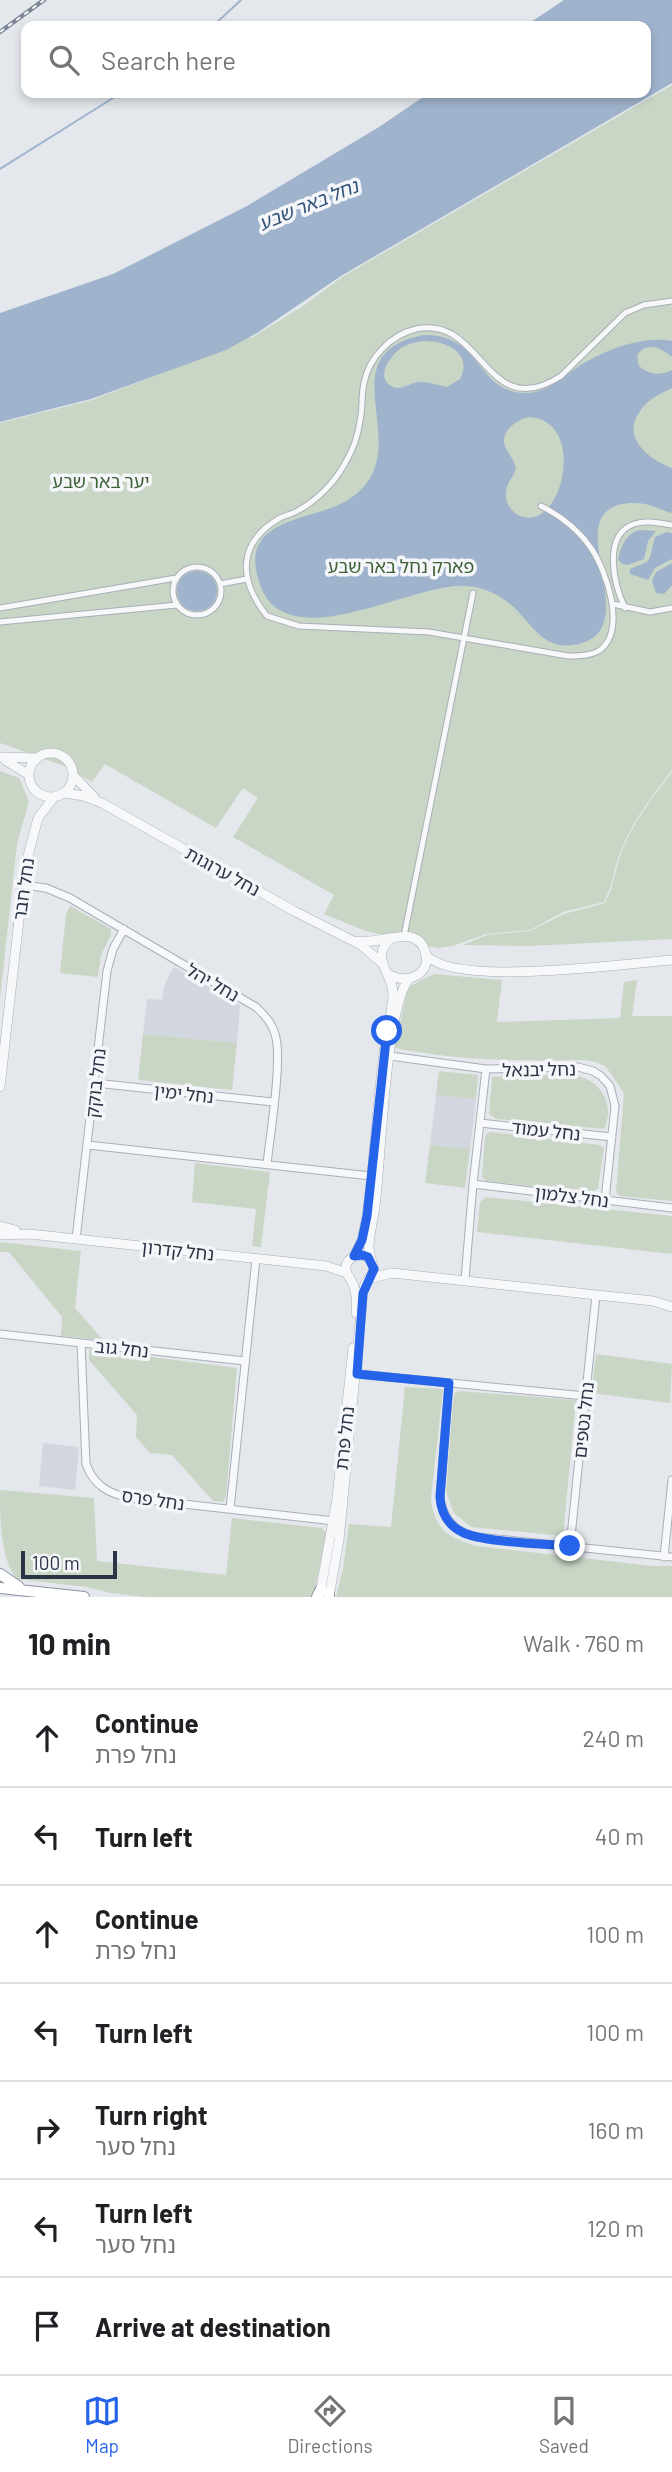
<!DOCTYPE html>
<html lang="en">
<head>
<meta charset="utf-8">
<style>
  body { margin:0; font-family:Barlow,"Noto Sans Hebrew",sans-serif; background:#f2f2f2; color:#202124 }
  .scale { position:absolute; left:21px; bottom:18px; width:96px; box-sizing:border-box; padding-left:7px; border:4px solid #2b3445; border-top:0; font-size:19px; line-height:24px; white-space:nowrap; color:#2b3445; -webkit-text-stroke:5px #f4f6f9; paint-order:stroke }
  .stop { position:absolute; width:21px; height:21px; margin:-16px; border:5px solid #2563eb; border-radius:50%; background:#fff }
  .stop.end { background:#2563eb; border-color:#fff; box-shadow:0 2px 7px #0008 }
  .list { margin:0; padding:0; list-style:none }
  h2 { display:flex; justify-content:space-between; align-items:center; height:91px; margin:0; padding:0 28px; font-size:30px }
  h2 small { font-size:23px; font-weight:400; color:#757577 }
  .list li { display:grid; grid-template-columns:46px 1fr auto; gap:21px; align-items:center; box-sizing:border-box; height:98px; padding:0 28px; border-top:2px solid #e0e0e0 }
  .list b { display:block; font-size:26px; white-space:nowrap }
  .list p { margin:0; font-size:23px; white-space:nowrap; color:#757577 }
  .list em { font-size:23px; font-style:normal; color:#757577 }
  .icon { flex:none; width:38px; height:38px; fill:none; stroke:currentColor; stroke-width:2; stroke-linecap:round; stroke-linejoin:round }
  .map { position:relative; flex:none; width:672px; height:1597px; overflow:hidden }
  .search { position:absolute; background:#fff; box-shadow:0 4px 10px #0003; left:21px; right:21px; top:21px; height:77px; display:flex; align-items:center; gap:18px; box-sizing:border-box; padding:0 24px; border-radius:14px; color:#757577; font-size:26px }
  .sheet { height:777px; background:#fff }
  nav { display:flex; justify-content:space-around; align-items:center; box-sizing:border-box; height:98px; border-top:2px solid #e0e0e0; background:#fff; font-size:19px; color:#757577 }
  nav a { display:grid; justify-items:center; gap:4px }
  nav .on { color:#2563eb }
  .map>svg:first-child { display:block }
  .built { fill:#d2d6de }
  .green { fill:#c9d6c5 }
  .water { fill:#9fb4cc; fill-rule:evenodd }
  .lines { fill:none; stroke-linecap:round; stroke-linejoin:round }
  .stream { stroke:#9fb4cc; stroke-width:2 }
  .pedestrian-casing { stroke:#a9aeb7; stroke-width:7 }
  .minor-casing { stroke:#a9aeb7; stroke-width:9 }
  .tertiary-casing { stroke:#a9aeb7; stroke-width:10 }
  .trunk-casing { stroke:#8b94a3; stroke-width:12 }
  .pedestrian { stroke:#f7f8fa; stroke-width:5 }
  .minor { stroke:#f7f8fa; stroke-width:7 }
  .tertiary { stroke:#f7f8fa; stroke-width:9 }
  .trunk { stroke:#fff; stroke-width:10 }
  .rail-casing { stroke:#7d8696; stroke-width:4.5 }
  .rail { stroke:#f4f6f9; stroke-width:2; stroke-dasharray:5; stroke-linecap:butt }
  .route { stroke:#2563eb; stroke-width:9 }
  .labels { text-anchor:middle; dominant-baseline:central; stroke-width:7; stroke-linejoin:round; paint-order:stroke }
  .park-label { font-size:18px; fill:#3f6138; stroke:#f4f6f9 }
  .street-label { font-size:18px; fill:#2b3445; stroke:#f4f6f9 }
  .water-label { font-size:19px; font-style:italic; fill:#34527a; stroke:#f4f6f9 }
</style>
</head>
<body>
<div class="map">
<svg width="672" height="1597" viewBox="0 0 672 1597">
  <rect width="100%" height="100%" fill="#e4e7ec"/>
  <path class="built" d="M174,967l66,38 -3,38 -94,-9 4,-35 15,1 3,-17z
    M436,1095l40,4 -6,50 -40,-4z
    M43,1443l36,4 -4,43 -36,-4z"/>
  <path class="green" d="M672,85v685c-19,25 -39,50 -51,80 -7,17 -8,35 -17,52l-41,10 -33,18 -44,4 -33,12 -16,2 -71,-17 -42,-17 10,-19 -101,-58 25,-39 -15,-10 -27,40 -111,-64 -13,18 -28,-16 -64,-23v-320l92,-23 119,-46 38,-19 2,3 55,-34 36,-27z
    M0,771l19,7 10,23 -12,43 -17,155z
    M672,772v167l-143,7 -66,-1 24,-10 43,-4 34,-17 41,-11c9,-17 10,-34 17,-52 11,-29 31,-54 50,-79z
    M70,906l41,23v6l-10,20 -3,22 -38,-4 6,-59z
    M434,974l68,6 -5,42 123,-4 4,-36 13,-2 -5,36h40v185l-52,-5 -4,-4 8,-99 -18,-26 -10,-5 -12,-2c-67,1 -124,1 -189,-12l11,-53 4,-9z
    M143,1034l94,9 -5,47 -94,-10z
    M439,1071l39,4 -2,24 -40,-4z
    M569,1074c28,3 48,27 35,55l-108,-10 -7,-5 3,-37z
    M487,1133l5,-1 108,13 4,4 -6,39 -7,5 -104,-12 -5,-4 3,-40z
    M430,1145l40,4 -5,39 -40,-5z
    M195,1163l75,9 -9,75 -9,-1 4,-37 -64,-7z
    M486,1197l186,19v38l-195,-22 3,-30z
    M0,1242l81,9 -6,57 28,32 -42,-4 1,-19 -53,-65h-9z
    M89,1349l148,19 -11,128 -3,6 -10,-1 -41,-46 -22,-2 -14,-16 1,-22 -48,-55z
    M596,1354l76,10 -2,39 -79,-10z
    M405,1387l38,2 -12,109c3,32 18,40 46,48l175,20h20v31h-336l7,-28 6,-45 42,3z
    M460,1391l116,9 -13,136 -92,-9 -17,-14 -8,-21 7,-91 2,-8z
    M0,1490l94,8 3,63 129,14 6,-57 90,10 4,5 -11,56 -5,8h-164l-36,-4 -23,-6 -70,-8c-17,-20 -17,-60 -17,-89z"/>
  <path class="water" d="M564,0h108v83l-331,193 -84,57 -31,17 -135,49 -91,23v-109l113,-39 134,-68 132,-79 50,-34h217v-67h-121z
    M423,335c11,0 22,1 32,7 28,15 32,52 72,51 21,-1 36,-16 52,-27 26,-16 63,-31 93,-25v16c-10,-9 -25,-16 -35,-2l2,11c10,9 21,10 33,4v18c-10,5 -21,10 -28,18 -26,29 2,52 28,62v45c-12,-3 -23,-10 -36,-10 -91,-1 20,130 -63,142 -32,5 -42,-24 -63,-41 -12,-10 -27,-17 -43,-18 -52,-6 -183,77 -208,-4 -21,-65 51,-60 87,-81 80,-47 -26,-145 77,-166zM424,341c23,0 49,12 36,38l-13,8c-11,-2 -21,-7 -33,-4 -7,2 -13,7 -21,4 -20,-9 -1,-34 10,-40 7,-4 14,-5 21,-6zM529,417c60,3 33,120 -11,98 -8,-5 -13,-13 -12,-22 0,-10 8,-16 10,-25 -2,-9 -8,-14 -11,-22 -5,-15 11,-26 24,-29z
    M639,530l17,1 -8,10 -4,18 -16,6 -6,-1 -4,-5c4,-14 7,-24 21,-29z
    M667,532l5,1v26l-17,9 -7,12 -18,-6v-5l17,-7 3,-5 5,-20z
    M672,563v22l-8,9 -8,-1 -4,-12 4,-9z
    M177 591a20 20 0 1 1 40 0a20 20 0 1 1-40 0Z"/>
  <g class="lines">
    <path class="stream" d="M213,26l28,-26
      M0,169l121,-76"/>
    <defs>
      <path id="pedestrian" d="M541,506c20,10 37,23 50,42 15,22 36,81 9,102 -9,6 -22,6 -32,6l-139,-24 -130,-6 -32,-10c-28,-35 -31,-73 13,-98 6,-3 13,-4 19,-8 18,-10 35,-27 45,-45 8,-13 14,-29 16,-44 3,-13 1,-26 4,-38 5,-26 27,-48 52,-54 67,-15 69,96 145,47l64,-63 19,-8 28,-4
        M173 591a24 24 0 1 1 48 0a24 24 0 1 1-48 0Z
        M220,584l27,-5
        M613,604l37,8 22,-4
        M0,608l176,-30
        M625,608c-11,-23 -23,-73 9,-84 12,-4 25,-1 38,1
        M0,622l177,-17
        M404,936l69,-343"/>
      <path id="minor" d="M23,885l23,3 24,10 186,109c9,8 16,16 19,27 8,23 -5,102 -8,130
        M390,1056l96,13 92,-2 15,4 8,5 9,10 5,20 -10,94
        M95,1083l178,19
        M480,1123l132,14
        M88,1145l283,31
        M473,1184l199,24
        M76,1239l31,-268 6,-22 11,-20
        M465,1279l8,-95 13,-115
        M0,1334l245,27
        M81,1343l5,121c8,22 23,30 45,34l203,23
        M357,1374l229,22
        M449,1383l-9,114c3,22 16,36 38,40l194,20
        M230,1509l26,-250
        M570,1546l26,-251
        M664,1557l8,-77"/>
      <path id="tertiary" d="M29 775a22 22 0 1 1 44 0a22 22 0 1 1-44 0Z
        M0,757l38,1
        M5,760l24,15
        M74,776l20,21
        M64,793l20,3 18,7 192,108 67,34 21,18
        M357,941c22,5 59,-19 68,10 8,25 -22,35 -38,22
        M425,953c22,36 205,10 247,7
        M0,1087l25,-220 13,-49 16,-21
        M0,1226l15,4
        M0,1235l30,-1 296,32 21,7
        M354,1256l8,-16 5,-24c7,-52 10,-104 16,-155 2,-21 8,-43 10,-64 2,-22 -25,-39 -2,-58
        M371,1278l21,-5 261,28 19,6
        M356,1313c1,-11 1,-23 -5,-33 -3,-5 -4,-4 -5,-10 -1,-14 14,-17 23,-12
        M320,1594l17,-96 16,-150
        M329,1597l10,-57 24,-247 2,-9 9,-13c-1,-10 -6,-16 -5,-26 1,-16 6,-32 7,-48 5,-42 10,-191 33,-218"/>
      <path id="trunk" d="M0,1574l19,13
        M0,1588l84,9
        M329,1593v4
        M317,1597l4,-8"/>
    </defs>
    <use href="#pedestrian" class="pedestrian-casing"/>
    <use href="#minor" class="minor-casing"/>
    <use href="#tertiary" class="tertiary-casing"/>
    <use href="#trunk" class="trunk-casing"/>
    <use href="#pedestrian" class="pedestrian"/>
    <use href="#minor" class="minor"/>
    <use href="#tertiary" class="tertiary"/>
    <use href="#trunk" class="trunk"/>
    <defs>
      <path id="rail" d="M0,32l44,-32"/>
    </defs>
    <use href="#rail" class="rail-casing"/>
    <use href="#rail" class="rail"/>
  </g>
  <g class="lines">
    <path class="route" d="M387,1031l-20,185 -5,24 -8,16 8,-1 6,2 6,12 -11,24 -6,81 92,9 -9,114c1,15 8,28 22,35 18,10 83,12 108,14"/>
  </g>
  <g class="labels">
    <g class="park-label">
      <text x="101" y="481">יער באר שבע</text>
      <text x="401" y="566">פארק נחל באר שבע</text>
    </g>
    <g class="street-label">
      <text transform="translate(223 871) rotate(29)">נחל ערוגות</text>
      <text transform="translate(23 889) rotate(-82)">נחל חבר</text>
      <text transform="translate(213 982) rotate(30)">נחל יהל</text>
      <text transform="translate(539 1069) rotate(-1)">נחל יבנאל</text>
      <text transform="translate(95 1083) rotate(-84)">נחל בוקק</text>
      <text transform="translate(184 1093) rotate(6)">נחל ימין</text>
      <text transform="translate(546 1130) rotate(6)">נחל עמוד</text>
      <text transform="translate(572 1196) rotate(7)">נחל צלמון</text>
      <text transform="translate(178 1250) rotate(6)">נחל קדרון</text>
      <text transform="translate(122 1348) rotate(6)">נחל גוב</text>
      <text transform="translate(583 1420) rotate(-84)">נחל נטפים</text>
      <text transform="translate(344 1438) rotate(-84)">נחל פרת</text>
      <text transform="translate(153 1499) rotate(8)">נחל פרס</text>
    </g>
    <g class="water-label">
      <text transform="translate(308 204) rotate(-22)">נחל באר שבע</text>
    </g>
  </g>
</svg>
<div class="scale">100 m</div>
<div class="stop" style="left:387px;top:1031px"></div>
<div class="stop end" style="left:570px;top:1546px"></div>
<div class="search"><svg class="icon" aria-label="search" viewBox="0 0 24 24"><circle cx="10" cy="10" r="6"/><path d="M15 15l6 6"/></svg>Search here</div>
</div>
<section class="sheet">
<h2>10 min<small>Walk · 760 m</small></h2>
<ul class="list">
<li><svg class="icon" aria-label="ahead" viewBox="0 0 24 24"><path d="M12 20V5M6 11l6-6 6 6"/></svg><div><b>Continue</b><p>נחל פרת</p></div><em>240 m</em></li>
<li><svg class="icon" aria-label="left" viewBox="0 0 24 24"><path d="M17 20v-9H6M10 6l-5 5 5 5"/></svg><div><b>Turn left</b></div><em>40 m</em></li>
<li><svg class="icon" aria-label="ahead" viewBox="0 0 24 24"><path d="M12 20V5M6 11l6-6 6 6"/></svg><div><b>Continue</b><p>נחל פרת</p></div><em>100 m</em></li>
<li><svg class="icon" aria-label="left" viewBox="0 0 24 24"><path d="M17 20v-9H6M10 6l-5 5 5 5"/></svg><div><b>Turn left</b></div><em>100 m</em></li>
<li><svg class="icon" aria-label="right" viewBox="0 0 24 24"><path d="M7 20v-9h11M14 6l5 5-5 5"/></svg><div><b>Turn right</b><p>נחל סער</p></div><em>160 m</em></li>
<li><svg class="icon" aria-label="left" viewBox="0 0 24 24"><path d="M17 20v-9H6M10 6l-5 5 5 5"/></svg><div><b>Turn left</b><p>נחל סער</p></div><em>120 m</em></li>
<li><svg class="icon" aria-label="arrive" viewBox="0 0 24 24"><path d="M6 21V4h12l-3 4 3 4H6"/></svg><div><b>Arrive at destination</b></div></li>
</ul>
</section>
<nav>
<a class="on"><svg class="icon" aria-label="map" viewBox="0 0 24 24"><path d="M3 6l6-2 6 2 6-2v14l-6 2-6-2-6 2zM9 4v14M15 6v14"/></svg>Map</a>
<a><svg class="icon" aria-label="directions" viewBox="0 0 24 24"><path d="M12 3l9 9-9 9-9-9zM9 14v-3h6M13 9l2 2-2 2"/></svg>Directions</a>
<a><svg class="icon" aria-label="saved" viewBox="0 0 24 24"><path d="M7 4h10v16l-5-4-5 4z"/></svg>Saved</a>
</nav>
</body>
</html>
